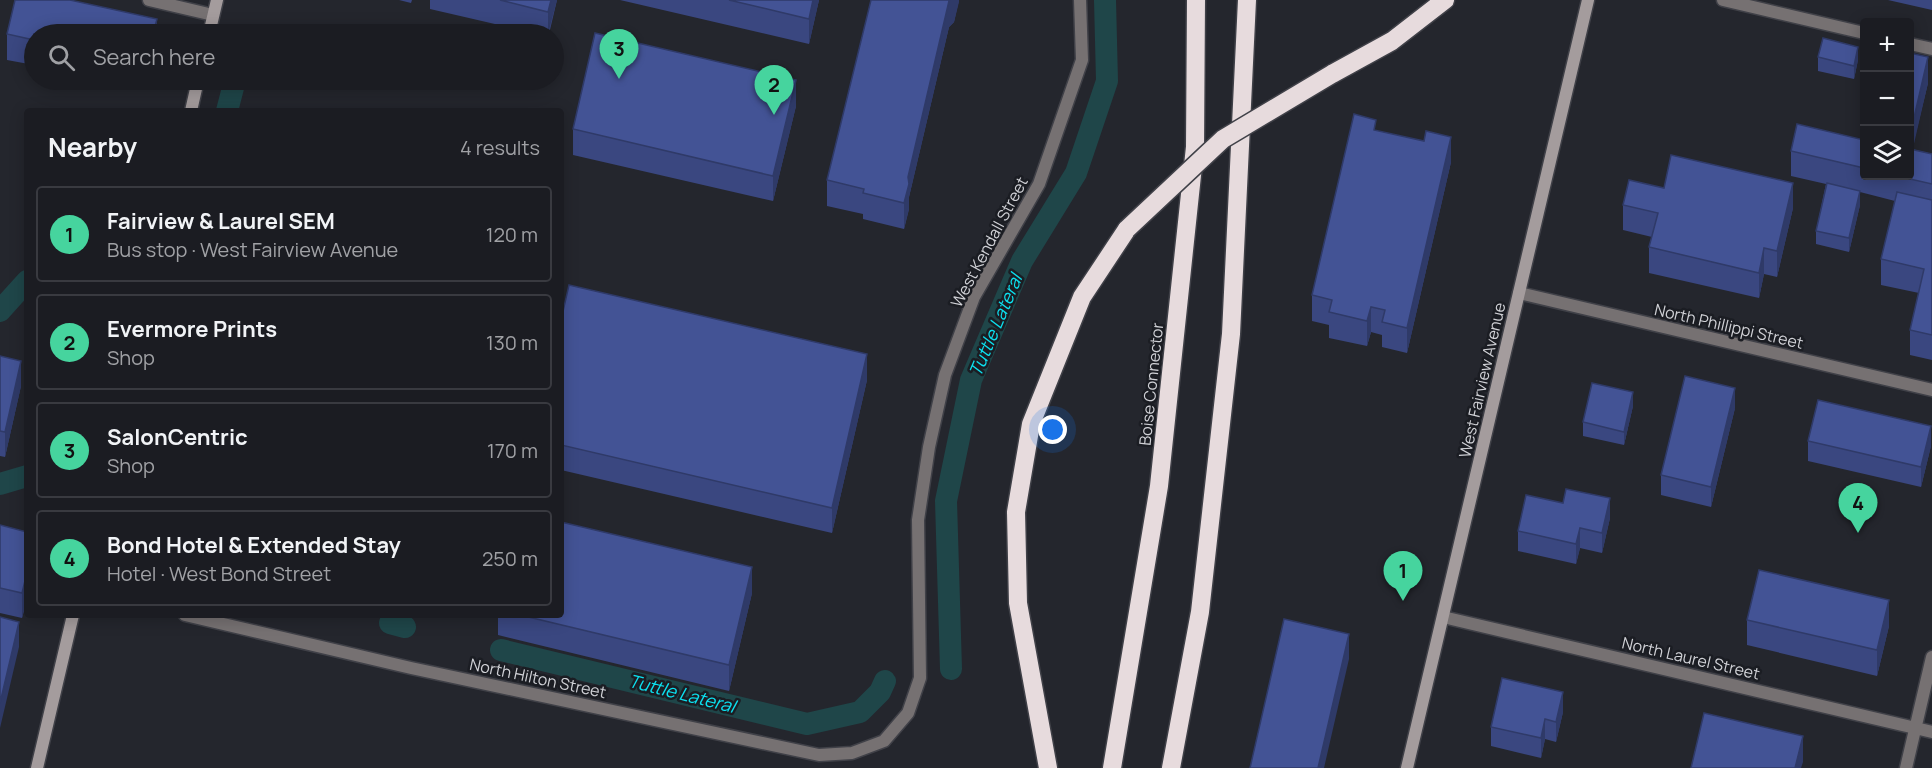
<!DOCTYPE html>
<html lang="en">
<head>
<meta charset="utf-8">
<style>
  body { margin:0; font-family:Manrope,sans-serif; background:#28292f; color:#f1f3f6 }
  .controls { position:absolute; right:18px; top:18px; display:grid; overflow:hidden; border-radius:6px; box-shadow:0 3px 15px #0003 }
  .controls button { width:54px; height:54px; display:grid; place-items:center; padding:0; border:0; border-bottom:2px solid #393a40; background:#1b1c22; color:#f1f3f6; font:30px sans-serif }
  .you { position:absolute; left:1053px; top:430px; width:21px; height:21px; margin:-15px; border:4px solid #fff; border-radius:50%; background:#1a73e8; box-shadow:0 0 0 9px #1a73e833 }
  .badge { display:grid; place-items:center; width:39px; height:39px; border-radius:50%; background:#46d49e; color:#111; font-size:20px; font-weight:700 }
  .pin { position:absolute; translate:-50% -50px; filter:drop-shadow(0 2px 3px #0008) }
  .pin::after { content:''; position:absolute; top:32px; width:21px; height:18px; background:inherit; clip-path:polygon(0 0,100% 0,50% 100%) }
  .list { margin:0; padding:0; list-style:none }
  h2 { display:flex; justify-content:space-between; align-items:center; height:78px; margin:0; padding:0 24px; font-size:26px }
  h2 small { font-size:20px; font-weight:400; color:#a0a1a5 }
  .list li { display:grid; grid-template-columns:39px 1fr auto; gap:18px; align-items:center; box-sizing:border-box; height:96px; margin:0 12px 12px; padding:0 12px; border:2px solid #393a40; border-radius:6px }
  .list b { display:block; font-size:22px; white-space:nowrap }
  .list p { margin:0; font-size:20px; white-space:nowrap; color:#a0a1a5 }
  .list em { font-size:20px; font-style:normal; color:#a0a1a5 }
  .icon { flex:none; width:33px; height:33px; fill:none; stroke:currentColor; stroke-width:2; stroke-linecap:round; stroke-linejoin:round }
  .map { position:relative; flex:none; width:1932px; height:768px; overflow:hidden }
  .search { position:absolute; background:#1b1c22; box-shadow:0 3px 15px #0003; left:24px; top:24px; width:540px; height:66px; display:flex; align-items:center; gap:15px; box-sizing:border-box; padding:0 21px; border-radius:33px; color:#a0a1a5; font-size:22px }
  .panel { position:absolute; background:#1b1c22; box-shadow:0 3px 15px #0003; left:24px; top:108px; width:540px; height:510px; border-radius:6px }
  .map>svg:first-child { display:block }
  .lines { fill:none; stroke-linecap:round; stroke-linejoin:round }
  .canal { stroke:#1f4649; stroke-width:22 }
  .street-casing { stroke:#404148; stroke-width:15 }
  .secondary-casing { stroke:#404148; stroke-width:15 }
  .highway-casing { stroke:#404148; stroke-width:21 }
  .street { stroke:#767172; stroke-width:12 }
  .secondary { stroke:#a49c9d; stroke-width:12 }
  .highway { stroke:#e7dbdd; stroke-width:18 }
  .highway-bridge-casing { stroke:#404148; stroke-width:21; stroke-linecap:butt }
  .highway-bridge { stroke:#e7dbdd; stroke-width:18 }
  .wall { fill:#3a4780 }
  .shaded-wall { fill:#2f3a68 }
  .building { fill:#435395; stroke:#2f3a68; stroke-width:1.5 }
  .labels { text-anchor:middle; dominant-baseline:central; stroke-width:5; stroke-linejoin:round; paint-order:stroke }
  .street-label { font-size:16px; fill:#d0d1d6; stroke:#1b1d23 }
  .water-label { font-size:18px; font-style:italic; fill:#0ce0ef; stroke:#1b1d23 }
</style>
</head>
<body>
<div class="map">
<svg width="1932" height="768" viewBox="0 0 1932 768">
  <rect width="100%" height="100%" fill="#24262d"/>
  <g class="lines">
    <path class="canal" d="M227,111l8,-31
      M0,311l27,-30
      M0,484l27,-8
      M390,623l15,4
      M501,650l306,74 53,-12 20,-20 5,-11
      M951,669l-5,-168 25,-121 51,-119 54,-88 31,-92 -2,-81"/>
    <defs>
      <path id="street" d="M149,0l64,15
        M1723,0l141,33
        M1910,44l22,5
        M1519,293l413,97
        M185,615l226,53 408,87 33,-2 32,-12 24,-28 12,-35 -2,-158 11,-73 16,-72 29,-78 65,-113 43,-124 -2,-60
        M1443,617l489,115
        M1906,768l26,-111"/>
      <path id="secondary" d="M209,34l8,-34
        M191,111l7,-31
        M37,768l36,-153
        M1407,768l181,-768"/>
      <path id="highway" d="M1332,74l60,-33 53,-41
        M1048,768l-30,-165 -2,-91 15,-88 51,-127 45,-68
        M1112,768l47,-282 36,-339 1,-147
        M1171,768l29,-156 31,-278 16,-334"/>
    </defs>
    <use href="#street" class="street-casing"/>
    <use href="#secondary" class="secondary-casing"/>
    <use href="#highway" class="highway-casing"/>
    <use href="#street" class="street"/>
    <use href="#secondary" class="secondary"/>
    <use href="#highway" class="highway"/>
    <defs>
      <path id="highway-bridge" d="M1127,229l96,-90 109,-65"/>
    </defs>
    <use href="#highway-bridge" class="highway-bridge-casing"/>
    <use href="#highway-bridge" class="highway-bridge"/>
  </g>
  <path class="wall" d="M399,0h13l-1,3z
    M430,0h127l-8,34h-11l-108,-25z
    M620,0h199l-10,44z
    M959,0l-5,22 -5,5 -40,170v12l-5,20 -41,-10v-5l-36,-8v-26z
    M1888,0h44v10z
    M7,34h150h-123v31l-27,-5z
    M1910,53l18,30 -16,66 20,5v206l-22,-5v-25l9,-37 -38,-8v-26l14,-58 -35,-9v13l-11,47 -33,-8v-13l10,-47 -35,-8v-25l73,-11v36h46z
    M1818,57l40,3 -4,19 -36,-8z
    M99,80h50l-3,10z
    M796,106l-23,95 -200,-46v-26z
    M1376,130l75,32 -44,191 -25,-6v-12l-11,-3 -4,14 -38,-8v-13l-17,-4v-26z
    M1664,188l129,20 -16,69 -13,-3 -5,24 -110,-25v-26l3,-10 -29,-7v-25z
    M561,320l306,60 -35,153 -271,-63z
    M0,356l21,30 -16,71 -5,-1z
    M1633,406l-9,39 -41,-9v-14z
    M1735,408l-24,99 -50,-12v-20z
    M1808,441l123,5 -10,41 -113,-26z
    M1563,503l47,15 -8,35 -22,-5 -4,16 -58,-13v-20z
    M0,525l27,7v67l-5,19 -22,-5z
    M752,593l-23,98 -231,-56v-20h63z
    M1747,620l142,6 -12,50 -130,-31z
    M1563,712l-7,30 -11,-3 -4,19 -50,-12v-19z"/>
  <path class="shaded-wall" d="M551,0h6l-9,34v-22z
    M813,0h6l-10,44v-25z
    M950,0h9v2l-5,20 -5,5 -40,170v12l-5,20v-26l4,-26 41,-176z
    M157,19v15h-4z
    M1858,47v13l-4,19v-13z
    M1928,57v26l-18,78v-26z
    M146,80h3l-3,10z
    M796,80v26l-23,95v-25z
    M1451,137v25l-44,191v-25z
    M1793,183v25l-16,69v-26z
    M1860,191v14l-11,47v-14z
    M1764,248v26l-5,24v-25z
    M1371,307v25l-4,14v-25z
    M867,354v26l-35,153v-25z
    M21,361v25l-16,71v-25z
    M1735,388v20l-24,99v-20z
    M1633,392v14l-9,39v-13z
    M1931,426v20l-10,41v-20z
    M1610,498v20l-8,35v-20z
    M1580,528v20l-4,16v-20z
    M752,567v26l-23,98v-26z
    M27,573v26l-5,19v-25z
    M1889,600v26l-12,50v-26z
    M19,622v25l-19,81v-25z
    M1349,634v25l-25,109h-6z
    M1563,692v20l-7,30v-20z
    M1545,719v20l-4,19v-20z
    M1803,736v26l-2,6h-6z"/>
  <path class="building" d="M15,0h55l87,19 -4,15h-119v6l-27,-6z
    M500,0h51l-3,12z
    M729,0h84l-4,19z
    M871,0h79l-1,1 -41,176 1,7 -5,19 -41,-10 1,-4 -37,-9z
    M595,33l201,47 -23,96 -200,-47z
    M1823,38l35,9 -4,19 -36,-9z
    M1910,53l18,4 -18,78z
    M1354,114l22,6 -2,10 50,11 2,-10 25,6 -44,191 -25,-6 3,-12 -14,-3 -4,14 -38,-9 3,-12 -20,-5z
    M1797,124l67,16v28l-73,-17z
    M1910,149l22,5v30l-35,-8h13z
    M1671,155l122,28 -16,68 -13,-3 -5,25 -110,-26 9,-34 -35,-8 6,-25 35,8z
    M1827,183l33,8 -11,47 -33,-7z
    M1897,192l35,8v135l-22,-5 14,-61 -43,-10z
    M569,285l298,69 -35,154 -271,-63v-125z
    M0,356l21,5 -16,71 -5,-1z
    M1685,376l50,12 -24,99 -50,-12z
    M1592,383l41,9 -9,40 -41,-10z
    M1818,400l113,26 -10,41 -113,-26z
    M1566,489l44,9 -8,35 -22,-5 -4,16 -58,-13 8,-36 37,8z
    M561,522l191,45 -23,98 -209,-50h41z
    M0,525l27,7v41l-5,20 -22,-5z
    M1759,570l130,30 -12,50 -130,-30z
    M0,617l19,5 -19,81z
    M1284,619l65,15 -31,134h-68z
    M1502,678l61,14 -7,30 -11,-3 -4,19 -50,-11z
    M1704,713l99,23 -8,32h-104z"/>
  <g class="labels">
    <g class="street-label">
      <text transform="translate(989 242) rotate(-62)">West Kendall Street</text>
      <text transform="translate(1729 326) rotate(13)">North Phillippi Street</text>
      <text transform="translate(1482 380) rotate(-77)">West Fairview Avenue</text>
      <text transform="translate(1151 384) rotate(-84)">Boise Connector</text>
      <text transform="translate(1691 658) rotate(13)">North Laurel Street</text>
      <text transform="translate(538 678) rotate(12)">North Hilton Street</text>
    </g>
    <g class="water-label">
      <text transform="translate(995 325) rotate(-67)">Tuttle Lateral</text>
      <text transform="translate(682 693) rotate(14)">Tuttle Lateral</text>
    </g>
  </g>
</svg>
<div class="controls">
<button>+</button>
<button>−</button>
<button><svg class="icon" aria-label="layers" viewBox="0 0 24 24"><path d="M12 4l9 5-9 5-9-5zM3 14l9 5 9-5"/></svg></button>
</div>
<div class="you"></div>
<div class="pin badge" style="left:1403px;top:601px">1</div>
<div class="pin badge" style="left:774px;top:115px">2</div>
<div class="pin badge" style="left:619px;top:79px">3</div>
<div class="pin badge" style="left:1858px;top:533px">4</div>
<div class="search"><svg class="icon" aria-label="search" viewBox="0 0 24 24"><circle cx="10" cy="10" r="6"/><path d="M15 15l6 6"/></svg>Search here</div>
<section class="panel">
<h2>Nearby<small>4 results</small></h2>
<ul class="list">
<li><span class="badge">1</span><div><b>Fairview &amp; Laurel SEM</b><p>Bus stop · West Fairview Avenue</p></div><em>120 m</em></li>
<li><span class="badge">2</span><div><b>Evermore Prints</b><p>Shop</p></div><em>130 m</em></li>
<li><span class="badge">3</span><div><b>SalonCentric</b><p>Shop</p></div><em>170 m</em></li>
<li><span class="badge">4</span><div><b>Bond Hotel &amp; Extended Stay</b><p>Hotel · West Bond Street</p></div><em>250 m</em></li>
</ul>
</section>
</div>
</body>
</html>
